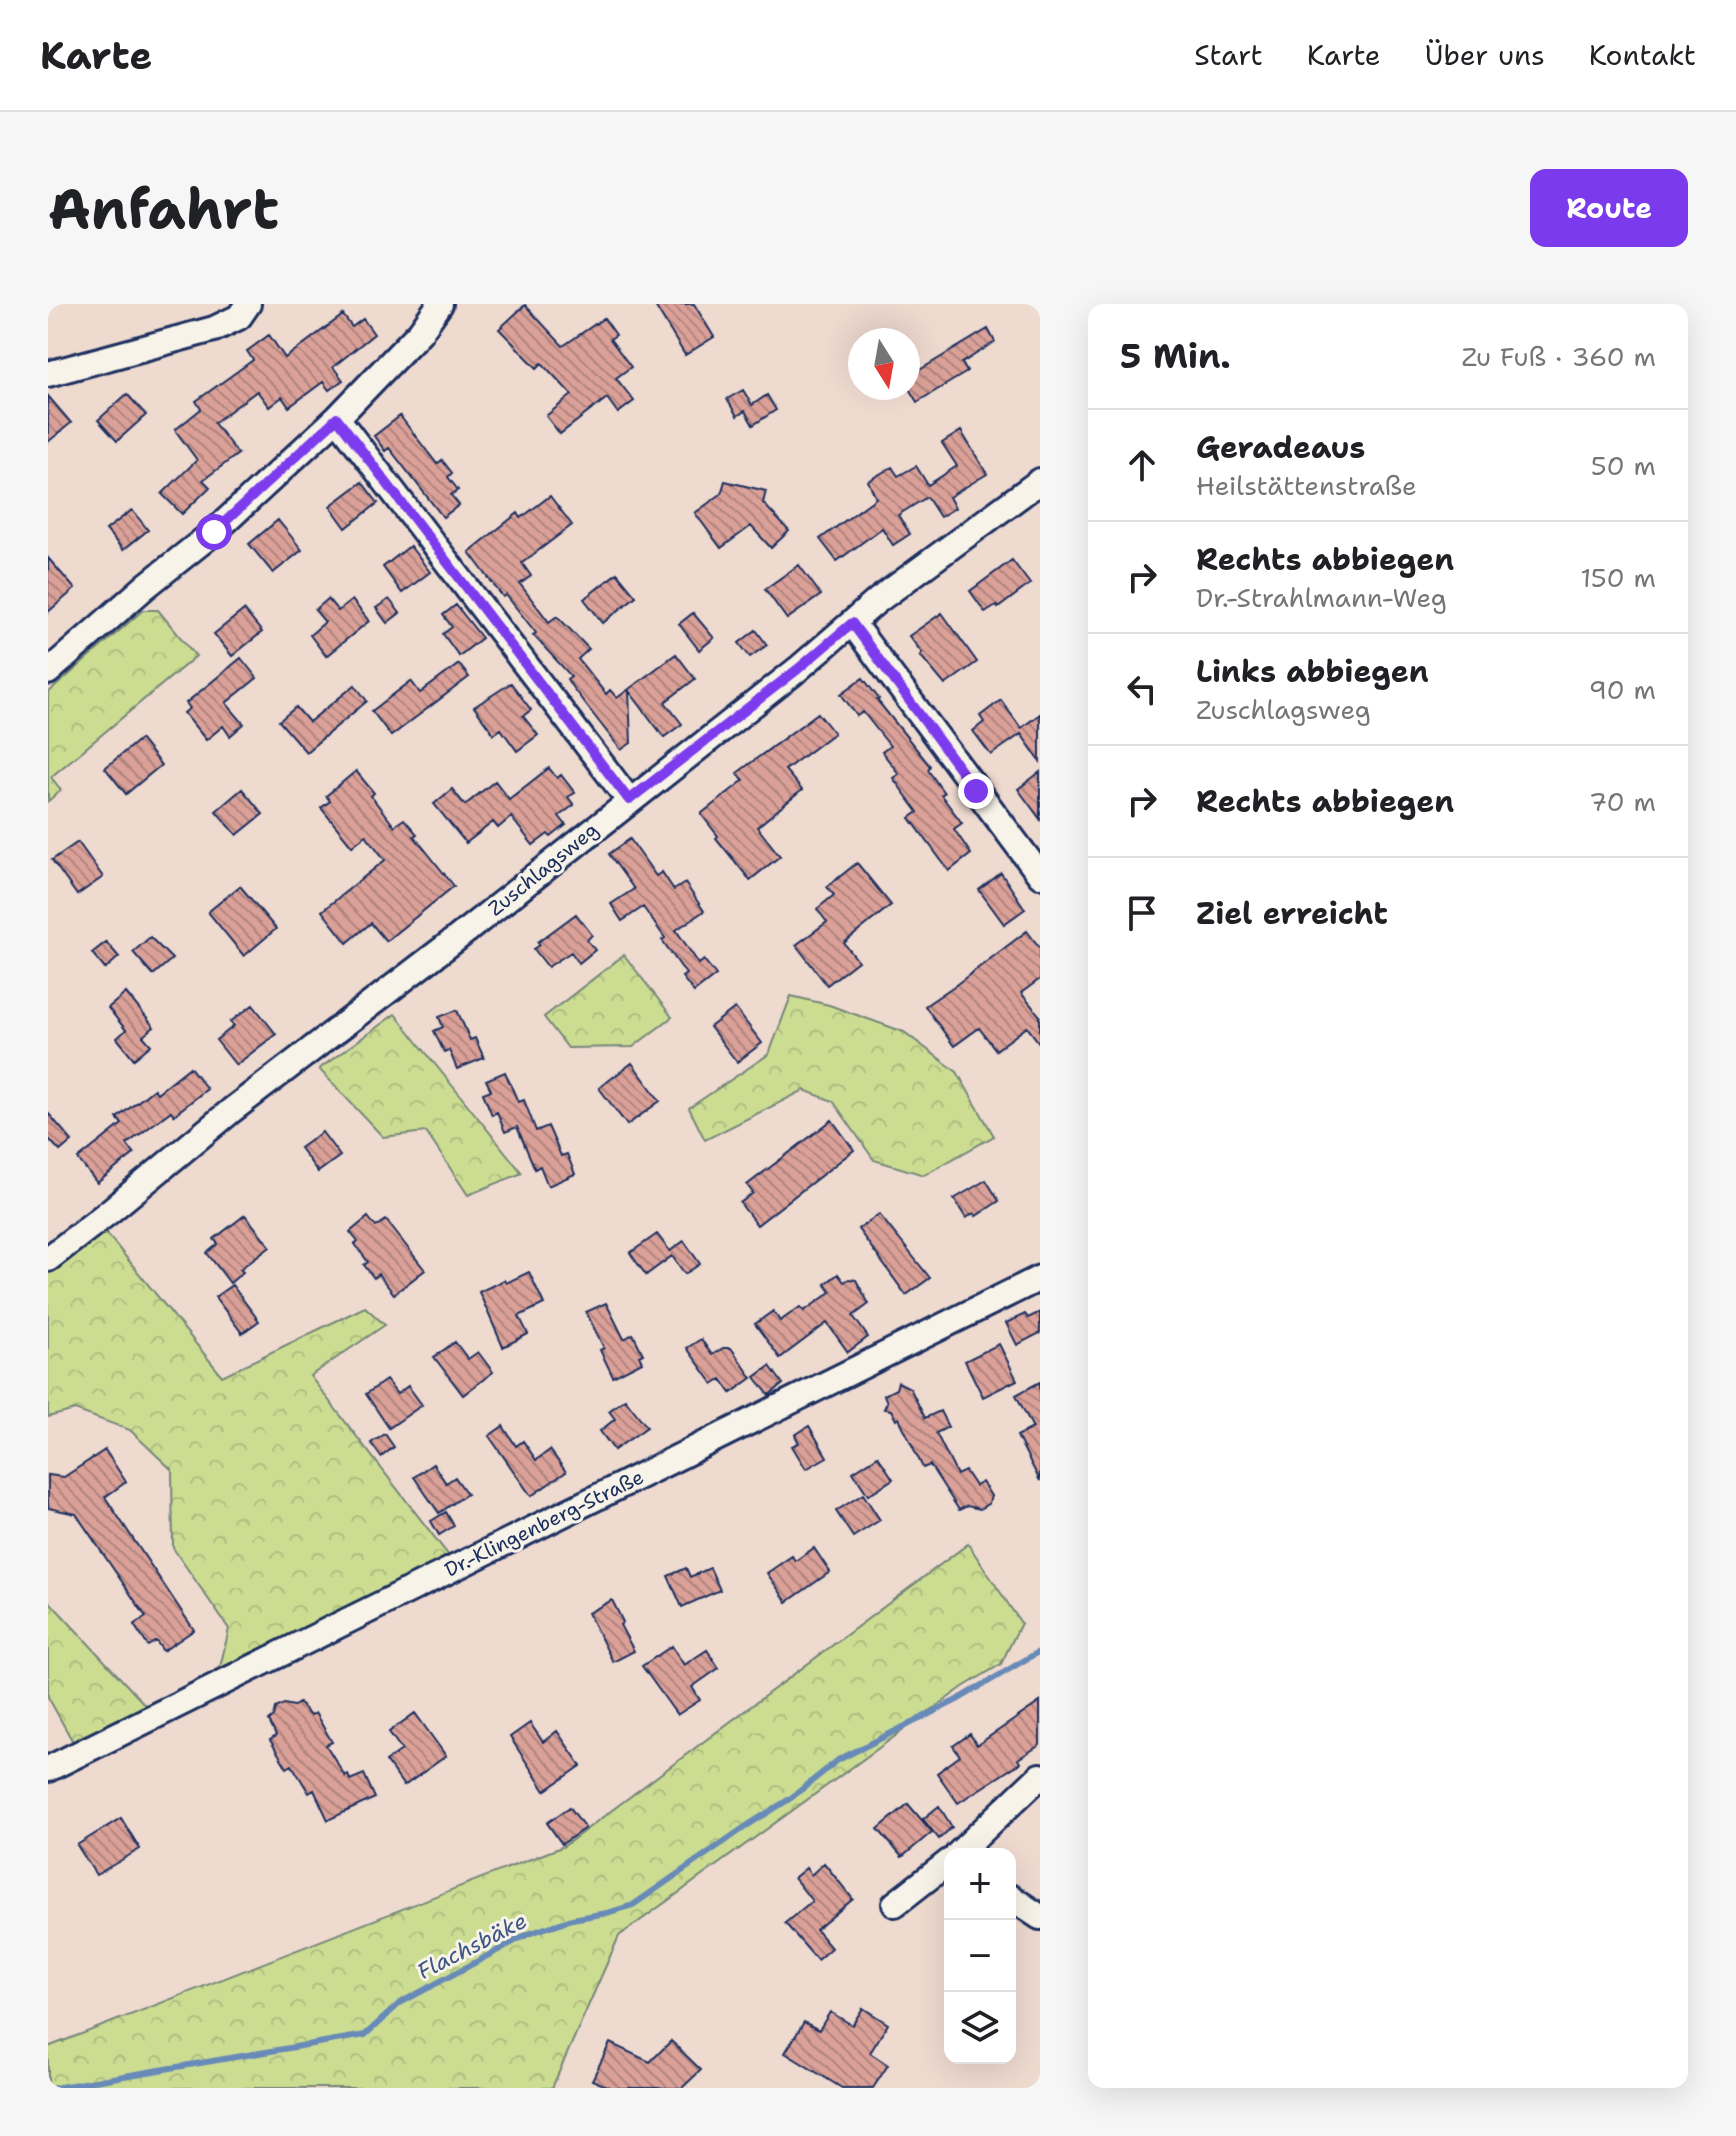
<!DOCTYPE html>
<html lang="de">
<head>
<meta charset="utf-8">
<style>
  body { margin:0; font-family:"Shantell Sans",sans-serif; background:#f6f6f6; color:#202124 }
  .controls { position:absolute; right:24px; bottom:24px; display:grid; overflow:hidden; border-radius:16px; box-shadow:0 8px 32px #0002 }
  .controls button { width:72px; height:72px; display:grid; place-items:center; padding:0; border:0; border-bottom:2px solid #e0e0e0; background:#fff; color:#202124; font:40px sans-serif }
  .compass { position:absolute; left:800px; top:24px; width:72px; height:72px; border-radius:50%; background:#fff; box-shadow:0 8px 32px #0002; rotate:169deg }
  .stop { position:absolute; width:24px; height:24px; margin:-18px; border:6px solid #7c3aed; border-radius:50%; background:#fff }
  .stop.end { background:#7c3aed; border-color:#fff; box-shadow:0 2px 8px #0008 }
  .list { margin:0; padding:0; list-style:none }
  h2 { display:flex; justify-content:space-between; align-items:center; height:104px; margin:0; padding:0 32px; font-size:34px }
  h2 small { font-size:26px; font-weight:400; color:#757577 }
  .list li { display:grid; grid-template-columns:52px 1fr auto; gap:24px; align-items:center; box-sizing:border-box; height:112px; padding:0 32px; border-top:2px solid #e0e0e0 }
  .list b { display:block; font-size:30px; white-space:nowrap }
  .list p { margin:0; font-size:26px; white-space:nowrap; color:#757577 }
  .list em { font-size:26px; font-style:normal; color:#757577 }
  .icon { flex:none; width:44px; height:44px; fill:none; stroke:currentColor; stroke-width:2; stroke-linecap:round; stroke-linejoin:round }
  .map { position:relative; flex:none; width:992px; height:1784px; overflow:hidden; border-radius:16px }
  header { display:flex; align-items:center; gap:48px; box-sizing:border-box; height:112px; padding:0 40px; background:#fff; border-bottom:2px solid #e0e0e0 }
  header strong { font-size:38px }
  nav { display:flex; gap:44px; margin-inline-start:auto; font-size:28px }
  .intro { display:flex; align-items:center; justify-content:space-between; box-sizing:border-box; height:192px; padding:0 48px }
  h1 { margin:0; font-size:56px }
  .button { padding:20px 36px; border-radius:16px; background:#7c3aed; color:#fff; font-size:28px; font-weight:700 }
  main { display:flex; gap:48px; padding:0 48px }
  aside { flex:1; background:#fff; border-radius:16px; box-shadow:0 8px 32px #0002 }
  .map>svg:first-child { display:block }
  .forest { fill:url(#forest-crowns); stroke:#748678; stroke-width:2 }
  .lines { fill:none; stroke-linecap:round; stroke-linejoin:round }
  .stream { stroke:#678ab8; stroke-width:6 }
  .building { fill:url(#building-back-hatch); stroke:#1b2f5e; stroke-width:2 }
  .minor-casing { stroke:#1b2f5e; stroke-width:30 }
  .minor { stroke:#f7f3e8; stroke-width:24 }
  .route { stroke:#7c3aed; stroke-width:10 }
  .labels { text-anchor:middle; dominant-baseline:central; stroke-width:6; stroke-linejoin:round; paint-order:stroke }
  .street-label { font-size:20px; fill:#1b2f5e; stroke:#f7f3e8 }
  .water-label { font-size:22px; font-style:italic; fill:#3b5584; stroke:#f7f3e8 }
</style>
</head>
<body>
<header>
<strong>Karte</strong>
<nav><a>Start</a><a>Karte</a><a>Über uns</a><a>Kontakt</a></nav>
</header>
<div class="intro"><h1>Anfahrt</h1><a class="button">Route</a></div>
<main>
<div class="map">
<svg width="992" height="1784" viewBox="0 0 992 1784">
  <defs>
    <pattern id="forest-crowns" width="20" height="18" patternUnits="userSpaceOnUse" patternTransform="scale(2)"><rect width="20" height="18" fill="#ccdd92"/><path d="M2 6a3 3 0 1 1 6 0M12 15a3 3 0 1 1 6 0" fill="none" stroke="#afbe80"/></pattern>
    <pattern id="building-back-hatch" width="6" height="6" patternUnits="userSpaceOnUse" patternTransform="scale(2)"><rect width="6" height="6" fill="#dba198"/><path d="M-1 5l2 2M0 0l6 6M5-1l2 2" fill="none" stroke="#b1847f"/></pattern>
  </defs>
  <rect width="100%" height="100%" fill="#efdad0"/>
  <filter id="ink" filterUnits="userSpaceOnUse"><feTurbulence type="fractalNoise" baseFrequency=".0125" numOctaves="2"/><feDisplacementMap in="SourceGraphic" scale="16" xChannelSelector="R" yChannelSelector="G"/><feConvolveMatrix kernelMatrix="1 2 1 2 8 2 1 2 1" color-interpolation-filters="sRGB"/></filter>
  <g filter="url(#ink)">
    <path class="forest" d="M95,306h15l38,46 -145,121 10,13 -13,11v-108z
      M576,651l48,62 -39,30 -65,1 -24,-31z
      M743,692l38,9 75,27 53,40 37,64 -70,39 -50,-15 -41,-59 -29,-11 -99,50 -16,-32 80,-54z
      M347,710l127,159 -54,22 -42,-63 -43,5 -64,-68z
      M56,926l118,146 143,-69 20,18 -75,51 142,184 -233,112 10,-43 -56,-81 -1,-78 -42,-40 -55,-20 -27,7v-144z
      M920,1240l53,79 -20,41 -38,23 -344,249 -67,152h-504v-41l516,-201z
      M0,1296l2,2 97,105 -74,35 -25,-45z"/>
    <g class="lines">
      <path class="stream" d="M6,1784l311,-53 35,-32 128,-69 44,-15 35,-6 26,-8 115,-80 43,-27 47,-38 121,-61 81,-48"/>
    </g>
    <path class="building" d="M606,0h40l20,33 -29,18z
      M477,1l38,41 41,-28 12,17 -6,4 21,28 -15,11 18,23 -16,12 -11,-15 -47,36 -14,-18 26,-21 -30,-32 -5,5 -38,-39z
      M295,11l9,12 11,-8 11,15 -41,33 10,13 -14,10 -6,-8 -34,25 -7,-10 -13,10 -12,-16 -43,32 24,31 -35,26 7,7 -28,27 -20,-20 35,-34 -22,-30 26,-21 -5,-8 57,-41 -6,-9 22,-16 16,23z
      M940,25l7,13 -33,21 5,9 -50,30 -9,-15v-10z
      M695,86l9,15 15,-10 9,15 -23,15 -8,-14 -8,5 -10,-17z
      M79,90l19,21 -29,26 -19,-21z
      M0,92l23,27 -23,19z
      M352,112l37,48 5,-4 10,13 -4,4 10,13 -7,5 8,10 -16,12 -54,-69 -4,3 -11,-15z
      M913,127l26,43 -38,23 6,11 -15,9 -13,-20 -29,18 12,19 -17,11 -11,-17 -45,33 -17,-22 56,-41 -8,-17 24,-14 6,9 18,-10 12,19 29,-19 -15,-23z
      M677,177l41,10 -3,12 26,28 -18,17 -20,-22 -30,22 -26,-35 26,-19z
      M314,178l16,21 -32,25 -16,-22z
      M502,192l22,29 -50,38 9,13 -11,8 29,38 8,-6 32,33 -11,10 28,35 4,-4 7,8 59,-44 19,25 -30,23 17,22 -18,13 -35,-46 2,52 -10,7 -49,-63 -5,-8 4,-3 -38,-41 3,-2 -30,-38 -3,2 -34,-45 49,-39 3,5z
      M84,206l16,20 -25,20 -17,-20z
      M230,216l24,30 -29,23 -24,-29z
      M362,242l20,26 -28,21 -19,-26z
      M0,254l27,31 -27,23z
      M964,256l18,24 -32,24 -2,-3 -11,7 -15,-21z
      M751,261l22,30 -34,24 -22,-30z
      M569,269l19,23 -33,27 -19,-24z
      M280,295l10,12 14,-11 17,21 -43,35 -16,-21 15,-13 -10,-12z
      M341,295l11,14 -13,10 -11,-15z
      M408,301l26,33 -23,18 -16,-22 9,-7 -9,-12z
      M196,306l18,22 -30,24 -18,-22z
      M645,309l21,25 -15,12 -20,-26z
      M894,309l35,49 -32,23 -25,-30 2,-2 -13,-17z
      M708,326l11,15 -17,12 -11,-14z
      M193,354l16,20 -31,25 18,21 -14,12 -7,-10 -17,14 -22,-27 6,-5 -4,-5z
      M411,360l10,13 -78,59 -19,-25 39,-30 9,12z
      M815,374l16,21 -2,1 53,66 -2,4 16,23 -3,2 21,28 -8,6 17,25 -22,17 -39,-53 8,-6 -25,-34 6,-4 -17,-22 8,-6 -27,-34 -6,4 -16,-22z
      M463,379l20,27 -8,6 15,19 -21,16 -16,-22 -7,5 -20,-27z
      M307,381l12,16 -61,51 -27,-31 17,-14 13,15z
      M953,396l20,28 19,-14v47l-19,-27 -30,21 -18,-24 11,-9 -4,-6z
      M770,409l16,20 -49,37 17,20 -45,37 23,29 -30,24 -34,-42 2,-2 -17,-22 43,-34 -7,-7z
      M92,435l21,26 -35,29 -21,-26z
      M501,464l8,10 4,-3 14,18 -7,4 6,8 -15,11 7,9 -15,12 -3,-3 -15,11 -22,-28 -13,11 -5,-6 -27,21 -32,-39 18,-15 13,16 30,-24 14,18z
      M308,467l18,22 -3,3 23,30 10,-7 13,15 -3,2 40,50 -68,55 -15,-18 -24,20 -25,-32 63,-51 -19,-25 -14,11 -31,-38 9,-7 -4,-5z
      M992,468v47l-22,-30z
      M194,485l21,25 -26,21 -21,-24z
      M582,535l26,37 6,-4 12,18 11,-7 19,28 -28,19 23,34 5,-4 12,15 -22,17 -12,-15 4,-3 -24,-34 3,-2 -22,-31 -21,14 -11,-17 23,-15 -25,-35z
      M30,538l25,35 -26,18 -25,-35z
      M809,559l34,42 -47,38 14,18 -31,24 -31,-40 31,-23 -10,-13 17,-14 -7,-8z
      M953,569l24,36 -21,15 -25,-34z
      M192,582l36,43 -32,27 -36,-44z
      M528,610l16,21 -5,5 8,10 -16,13 -8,-11 -23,15 -14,-18 6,-4 -2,-3z
      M979,627l13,17v31l-19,14 19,23v28l-13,-17 -31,23 -17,-22 -25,18 -29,-40 32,-22z
      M102,633l22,22 -19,16 -20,-23z
      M58,638l13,15 -14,12 -13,-16z
      M78,689l28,34 -11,9 8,9 -17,14 -17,-21 9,-8 -18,-22z
      M205,701l23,29 -40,31 -20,-25 18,-14 -4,-4z
      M687,704l27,35 -25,19 -27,-35z
      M409,706l13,30 5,-2 9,20 -27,11 -8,-19 -5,2 -10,-21 9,-4 -4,-10z
      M584,759l28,38 -33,24 -28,-37z
      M142,763l17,22 -33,26 -3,-4 -44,33 7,10 -37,29 -19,-24 44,-35 -5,-6 37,-29 3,4z
      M457,768l13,30 6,-2 12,31 12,-5 13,30 6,-2 8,20 -27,12 -8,-20 -5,3 -18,-42 -12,5 -8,-20 -5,3 -9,-22 8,-3 -5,-10z
      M0,809l24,28 -12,10 -12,-13z
      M784,816l22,30 -97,75 -17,-22 13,-10 -6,-8z
      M274,828l18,24 -22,16 -18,-24z
      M938,876l13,21 -23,15 -2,-3 -8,5 -12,-19z
      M831,910l51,64 -24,17 -48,-66z
      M197,911l25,31 -30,23 3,3 -13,11 -23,-30 11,-9 -4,-5z
      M320,913l8,10 10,-7 39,50 -31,24 -16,-20 -4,4 -10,-13 4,-3 -13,-18 3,-2 -8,-10z
      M609,930l13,17 14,-10 16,23 -15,10 -13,-18 -26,19 -16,-22z
      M481,968l15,32 -25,12 9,18 -25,13 -24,-55 25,-12 2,3z
      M790,970l6,8 5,-3 7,1 13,24 -16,12 15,21 -20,15 -21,-29 -47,35 -25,-34 18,-13 7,10 20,-14 4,4 27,-19 -6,-8z
      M184,981l27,36 -17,12 -27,-36z
      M558,999l18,36 9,-5 10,20 -4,2 3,6 -29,15 -13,-27 4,-2 -18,-36z
      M992,1008v21l-23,12 -11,-22 19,-9 3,4z
      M653,1035l11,16 11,-7h8l21,30 -21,15 -10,-14 -8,5 -26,-36z
      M407,1038l13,17 10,-7 15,20 -30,23 -29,-38z
      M951,1040l18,36 -34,17 -18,-36z
      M722,1062l13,18 -14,11 -14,-18z
      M338,1076l11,14 11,-8 14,19 -33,23 -23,-34z
      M850,1078l12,6 15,30 15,-7 8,16 -12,6 21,42 8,-4 10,15 7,-4 9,14 -2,7 -9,6 -13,-3 -8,4 -29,-45 -7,3 -24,-50 -3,2 -5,-10 -7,-1 3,-7 -3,-7 12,-6z
      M992,1078v99l-23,-45 16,-8 -17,-33z
      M577,1095l22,28 -33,23 -14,-19 15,-12 -6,-8z
      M455,1122l13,20 7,-5 13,19 14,-10 16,22 -35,24 -42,-60z
      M761,1122l18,31 -21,12 -14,-23 7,-3 -4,-8z
      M337,1130l9,13 -13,10 -10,-14z
      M57,1146l21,32 -21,15 89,133 -31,21 -7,-10 -8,5 -14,-21 12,-8 -70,-103 -28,-6v-33l16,2z
      M830,1152l15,23 -25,16 -15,-23z
      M385,1160l13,19 9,-6 12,17 -28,19 -25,-36z
      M815,1190l17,26 -27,17 -17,-26z
      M398,1208l8,14 -15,9 -8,-14z
      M766,1244l16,24 -43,30 -20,-29 25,-17 3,5z
      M638,1264l4,9 20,-9 10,22 -38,17 -14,-31z
      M564,1296l11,22 -3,3 14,26 -21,11 -25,-49z
      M624,1342l12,19 23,-15 12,18 -27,19 8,13 -23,15 -35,-49z
      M992,1398v43l-22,14 2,4 -62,40 -21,-30 23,-17 -7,-10 17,-12 7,11z
      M251,1399l11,13 5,-3 17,29 -6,3 19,31 3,-2 2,6 14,-6 11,24 -47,22 -14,-30 -5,3 -17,-28 -5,3 -17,-28 6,-4 -7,-15 5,-4 2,-9 8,-4 10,2z
      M367,1409l31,43 -42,30 -18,-25 16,-11 -13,-18z
      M482,1419l13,19 14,-11 24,35 -36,25 -35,-54z
      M860,1500l24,28 -30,25 -24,-28z
      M891,1502l13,21 -13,12 -16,-20z
      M522,1503l15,21 -23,16 -15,-21z
      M73,1514l19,31 -44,26 -19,-30z
      M776,1559l29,36 -37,31 15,18 -14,12 -32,-37 27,-22 -18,-23 12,-10 5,7z
      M815,1704l25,16 -18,29 18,12 -15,23h-31l-57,-35 19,-31 15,8 11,-18 22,13z
      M623,1737l30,29 -19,18h-71l-19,-8 18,-37 40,19z"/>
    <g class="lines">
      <defs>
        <path id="minor" d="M0,70l166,-45 25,-12 9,-13
          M289,114l292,382
          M804,319l188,252
          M0,368l98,-86 68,-54 123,-114 83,-86 20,-28
          M0,955l62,-48 122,-101 224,-171 342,-270 79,-68 163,-120
          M0,1465l992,-491
          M910,1550l82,-78
          M962,1593l30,20
          M847,1600l55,-43"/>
      </defs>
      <use href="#minor" class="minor-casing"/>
      <use href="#minor" class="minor"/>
    </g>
  </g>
  <g class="lines" filter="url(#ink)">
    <path class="route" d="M166,228l123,-114 292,382 169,-131 54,-46 124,168"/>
  </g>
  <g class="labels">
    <g class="street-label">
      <text transform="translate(495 565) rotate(-39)">Zuschlagsweg</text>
      <text transform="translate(496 1219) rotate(-26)">Dr.-Klingenberg-Straße</text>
    </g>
    <g class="water-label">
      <text transform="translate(424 1642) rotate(-27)">Flachsbäke</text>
    </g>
  </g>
</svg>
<div class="controls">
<button>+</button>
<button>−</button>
<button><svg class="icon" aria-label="layers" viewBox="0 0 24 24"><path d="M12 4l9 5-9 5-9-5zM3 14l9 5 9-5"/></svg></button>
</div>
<svg class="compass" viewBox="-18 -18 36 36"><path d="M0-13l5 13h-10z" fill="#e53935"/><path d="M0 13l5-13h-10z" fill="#757577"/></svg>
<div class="stop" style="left:166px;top:228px"></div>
<div class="stop end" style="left:928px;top:487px"></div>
</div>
<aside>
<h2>5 Min.<small>Zu Fuß · 360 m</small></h2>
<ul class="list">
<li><svg class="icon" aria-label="ahead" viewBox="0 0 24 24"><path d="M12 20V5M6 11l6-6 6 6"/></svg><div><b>Geradeaus</b><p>Heilstättenstraße</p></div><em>50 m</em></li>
<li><svg class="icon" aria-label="right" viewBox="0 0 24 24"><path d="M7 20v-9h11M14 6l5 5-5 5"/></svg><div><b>Rechts abbiegen</b><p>Dr.-Strahlmann-Weg</p></div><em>150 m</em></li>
<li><svg class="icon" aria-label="left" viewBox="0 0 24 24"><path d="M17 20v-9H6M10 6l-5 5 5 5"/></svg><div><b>Links abbiegen</b><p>Zuschlagsweg</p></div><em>90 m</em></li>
<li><svg class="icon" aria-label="right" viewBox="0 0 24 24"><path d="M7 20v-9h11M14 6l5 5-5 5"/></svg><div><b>Rechts abbiegen</b></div><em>70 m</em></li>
<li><svg class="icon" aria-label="arrive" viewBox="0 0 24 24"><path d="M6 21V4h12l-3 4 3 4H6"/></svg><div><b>Ziel erreicht</b></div></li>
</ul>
</aside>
</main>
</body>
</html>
